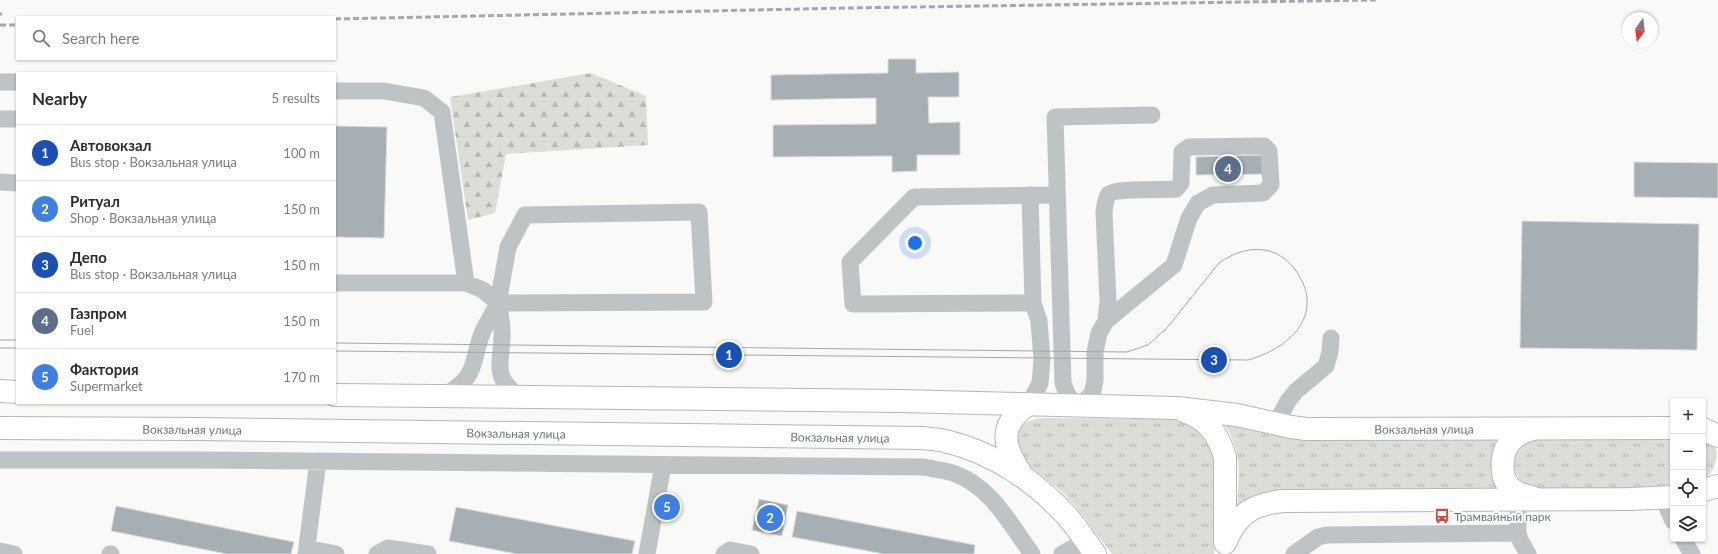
<!DOCTYPE html>
<html lang="en">
<head>
<meta charset="utf-8">
<style>
  body { margin:0; font-family:Lato,sans-serif; background:#f7f7f7; color:#2b2b33 }
  .controls { position:absolute; right:12px; bottom:12px; display:grid; overflow:hidden; border-radius:0px; box-shadow:0 1px 3px #0004 }
  .controls button { width:36px; height:36px; display:grid; place-items:center; padding:0; border:0; border-bottom:1px solid #e1e1e2; background:#fff; color:#2b2b33; font:20px sans-serif }
  .compass { position:absolute; left:1622px; top:12px; width:36px; height:36px; border-radius:50%; background:#fff; box-shadow:0 1px 3px #0004; rotate:194deg }
  .you { position:absolute; left:915px; top:243px; width:14px; height:14px; margin:-10px; border:3px solid #fff; border-radius:50%; background:#1a73e8; box-shadow:0 0 0 6px #1a73e833 }
  .badge { display:grid; place-items:center; width:26px; height:26px; border-radius:50%; background:#db2777; color:#fff; font-size:13px; font-weight:700 }
  .pin { position:absolute; translate:-50% -50%; border:2px solid #fff; box-shadow:0 1px 4px #0006 }
  .list { margin:0; padding:0; list-style:none }
  h2 { display:flex; justify-content:space-between; align-items:center; height:52px; margin:0; padding:0 16px; font-size:17px }
  h2 small { font-size:13px; font-weight:400; color:#7c7c81 }
  .list li { display:grid; grid-template-columns:26px 1fr auto; gap:12px; align-items:center; box-sizing:border-box; height:56px; padding:0 16px; border-top:1px solid #e1e1e2 }
  .list b { display:block; font-size:15px; white-space:nowrap }
  .list p { margin:0; font-size:13px; white-space:nowrap; color:#7c7c81 }
  .list em { font-size:13px; font-style:normal; color:#7c7c81 }
  .icon { flex:none; width:22px; height:22px; fill:none; stroke:currentColor; stroke-width:2; stroke-linecap:round; stroke-linejoin:round }
  .map { position:relative; flex:none; width:1718px; height:554px; overflow:hidden }
  .search { position:absolute; background:#fff; box-shadow:0 1px 3px #0004; left:16px; top:16px; width:320px; height:44px; display:flex; align-items:center; gap:10px; box-sizing:border-box; padding:0 14px; border-radius:0px; color:#7c7c81; font-size:15px }
  .panel { position:absolute; background:#fff; box-shadow:0 1px 3px #0004; left:16px; top:72px; width:320px; height:332px; border-radius:0px }
  .map>svg:first-child { display:block }
  .grass { fill:url(#grass-tufts) }
  .forest { fill:url(#forest-firs) }
  .building { fill:#a6b0b4; stroke:#dbdbda }
  .lines { fill:none; stroke-linecap:round; stroke-linejoin:round }
  .major-casing { stroke:#b2b8bb; stroke-width:24 }
  .minor { stroke:#bec4c6; stroke-width:17 }
  .major { stroke:#fff; stroke-width:22 }
  .tram { stroke:#a1a9ad; stroke-width:1 }
  .rail { stroke:#a1a9ad; stroke-width:3; stroke-dasharray:6 3; stroke-linecap:butt }
  .labels { text-anchor:middle; dominant-baseline:central; stroke-width:4; stroke-linejoin:round; paint-order:stroke }
  .street-label { font-size:12px; fill:#667980; stroke:#fff }
  .poi-label { font-size:12px; fill:#667980; stroke:#fff; text-anchor:start }
</style>
</head>
<body>
<div class="map">
<svg width="1718" height="554" viewBox="0 0 1718 554">
  <defs>
    <pattern id="grass-tufts" width="24" height="20" patternUnits="userSpaceOnUse"><rect width="24" height="20" fill="#daded7"/><path d="M3 7l-1-3M5 7V3M7 7l1-3M15 17l-1-3M17 17v-4M19 17l1-3" fill="none" stroke="#b5b9b4"/></pattern>
    <pattern id="forest-firs" width="22" height="20" patternUnits="userSpaceOnUse"><rect width="22" height="20" fill="#daded7"/><path d="M5 1l3.5 6h-7zM16 11l3.5 6h-7z" fill="#b5b9b4"/></pattern>
  </defs>
  <rect width="100%" height="100%" fill="#f9f9f7"/>
  <path class="grass" d="M1041,418l130,1c24,5 36,16 43,39v96h-102c-15,-20 -29,-40 -46,-58 -11,-13 -39,-27 -46,-41 -2,-4 -2,-11 -3,-15 -3,-16 12,-19 24,-22z
    M1225,424l56,12 16,2 203,-1 -1,53 -262,19c2,-33 6,-54 -12,-85z
    M1673,438v50l-20,1 -125,-1c-21,-18 -18,-40 9,-49z
    M1703,440c4,3 10,5 13,9 2,13 -3,25 -13,31z"/>
  <path class="forest" d="M591,73l55,23 2,49 -142,9 -11,59 -27,7 -18,-123z"/>
  <path class="building" d="M888,59h28v14l43,-1v25h-31l1,26 31,-1v33h-43v16l-25,1v-16l-119,1v-32l103,-1v-26l-105,2v-25l117,-2z
    M335,126l52,1 -3,111 -49,-1z
    M1264,155v19l-68,1v-18z
    M1634,162l84,1v35l-84,-1z
    M1522,221l177,3 -2,126 -177,-2z
    M759,499l29,6 -6,31 -30,-6z
    M116,506l178,36 -3,12h-64l-116,-23z
    M456,507l179,34 -3,13h-115l-68,-13z
    M797,511l178,34 -1,9h-90l-92,-17z"/>
  <g class="lines">
    <defs>
      <g id="major">
        <path d="M0,391l17,1"/>
        <path id="s1" d="M335,395l566,6 276,7 60,7 54,12 15,2 367,-1"/>
        <path d="M1184,411c24,8 34,23 41,46v85"/>
        <path id="s2" d="M0,428l197,1 725,9c8,1 18,1 27,4 44,11 86,39 117,73 11,12 20,26 29,39"/>
        <path d="M1533,429c-7,2 -14,4 -20,10 -13,12 -15,39 0,51 6,4 14,6 21,8"/>
        <path d="M1703,429l15,7"/>
        <path d="M1022,475c-19,-28 -25,-50 7,-71"/>
        <path d="M1703,490l15,-4"/>
        <path d="M1225,543c12,-29 28,-39 58,-42l348,-2 42,-2"/>
      </g>
    </defs>
    <use href="#major" class="major-casing"/>
    <path class="minor" d="M0,82h17
      M335,91h49l40,7 18,14 24,171
      M0,119h17
      M0,182l17,1
      M699,212l5,90 -206,1 10,-56 17,-32z
      M335,283h131l17,7 15,13c2,11 5,23 4,34 -1,30 -10,39 18,60
      M1033,303l-180,1 -3,-42 64,-65 143,-2
      M444,396c33,-21 26,-26 37,-60 4,-11 12,-22 17,-33
      M1029,404l11,-21 2,-24 -3,-38 -6,-18 -3,-108
      M1076,405l-9,-11 -4,-11 -8,-266 97,-2
      M1080,405l12,-11 3,-13v-29l4,-19 7,-12 68,-56 15,-47 9,-15 15,-8 50,-2 8,-8 -2,-34 -5,-5 -75,1 -7,5 -1,31 -5,6c-12,1 -60,-1 -67,5 -4,5 -4,12 -5,18l4,89 -2,20
      M1276,424l12,-23 8,-10 30,-25 4,-14 1,-14
      M0,460h197l726,7c10,2 21,3 30,6 38,13 57,51 79,81
      M1663,498l10,23
      M1518,533l2,7 8,14
      M1683,539l9,15
      M307,548l29,6
      M0,551l14,3
      M110,554h1
      M306,554l12,-93
      M377,554l11,-6 40,6
      M647,554l16,-89
      M724,554l6,-4 21,4
      M1062,554l24,-13
      M1294,554l24,-17 9,-2 191,-2v-34"/>
    <use href="#major" class="major"/>
    <path class="tram" d="M0,340h17
      M335,343l792,9 21,-7 19,-17 52,-65c29,-21 64,-19 82,16 4,8 7,17 6,26 -2,30 -34,48 -59,55l-913,-9
      M0,348h17"/>
    <path class="rail" d="M0,14h2
      M335,19l512,-11 529,-8
      M0,25h17"/>
  </g>
  <defs>
    <symbol id="bus-bare" viewBox="-9 -9 18 18"><path d="M-5-6H5V4H4V6H2V4H-2V6H-4V4H-5ZM-3.5-4V0h7V-4ZM-3.5 1.2v1.5H-2V1.2ZM2 1.2v1.5H3.5V1.2Z" fill="#d84639" stroke="#fff" stroke-width="2.5" paint-order="stroke"/></symbol>
  </defs>
  <g fill-rule="evenodd">
    <use href="#bus-bare" x="1431" y="505" width="22" height="22"/>
  </g>
  <g class="labels">
    <g class="street-label">
      <text stroke="none"><textPath href="#s2" startOffset="192">Вокзальная улица</textPath></text>
      <text stroke="none"><textPath href="#s1" startOffset="1091">Вокзальная улица</textPath></text>
      <text stroke="none"><textPath href="#s2" startOffset="516">Вокзальная улица</textPath></text>
      <text stroke="none"><textPath href="#s2" startOffset="840">Вокзальная улица</textPath></text>
    </g>
    <g class="poi-label">
      <text x="1454" y="516">Трамвайный парк</text>
    </g>
  </g>
</svg>
<div class="controls">
<button>+</button>
<button>−</button>
<button><svg class="icon" aria-label="locate" viewBox="0 0 24 24"><circle cx="12" cy="12" r="6"/><path d="M12 2v4M12 18v4M2 12h4M18 12h4"/></svg></button>
<button><svg class="icon" aria-label="layers" viewBox="0 0 24 24"><path d="M12 4l9 5-9 5-9-5zM3 14l9 5 9-5"/></svg></button>
</div>
<svg class="compass" viewBox="-18 -18 36 36"><path d="M0-13l5 13h-10z" fill="#e53935"/><path d="M0 13l5-13h-10z" fill="#7c7c81"/></svg>
<div class="you"></div>
<div class="pin badge" style="left:729px;top:355px;background:#1a4fb4">1</div>
<div class="pin badge" style="left:770px;top:518px;background:#3f7fe0">2</div>
<div class="pin badge" style="left:1214px;top:360px;background:#1a4fb4">3</div>
<div class="pin badge" style="left:1228px;top:169px;background:#5c6f8a">4</div>
<div class="pin badge" style="left:667px;top:507px;background:#3f7fe0">5</div>
<div class="search"><svg class="icon" aria-label="search" viewBox="0 0 24 24"><circle cx="10" cy="10" r="6"/><path d="M15 15l6 6"/></svg>Search here</div>
<section class="panel">
<h2>Nearby<small>5 results</small></h2>
<ul class="list">
<li><span class="badge" style="background:#1a4fb4">1</span><div><b>Автовокзал</b><p>Bus stop · Вокзальная улица</p></div><em>100 m</em></li>
<li><span class="badge" style="background:#3f7fe0">2</span><div><b>Ритуал</b><p>Shop · Вокзальная улица</p></div><em>150 m</em></li>
<li><span class="badge" style="background:#1a4fb4">3</span><div><b>Депо</b><p>Bus stop · Вокзальная улица</p></div><em>150 m</em></li>
<li><span class="badge" style="background:#5c6f8a">4</span><div><b>Газпром</b><p>Fuel</p></div><em>150 m</em></li>
<li><span class="badge" style="background:#3f7fe0">5</span><div><b>Фактория</b><p>Supermarket</p></div><em>170 m</em></li>
</ul>
</section>
</div>
</body>
</html>
